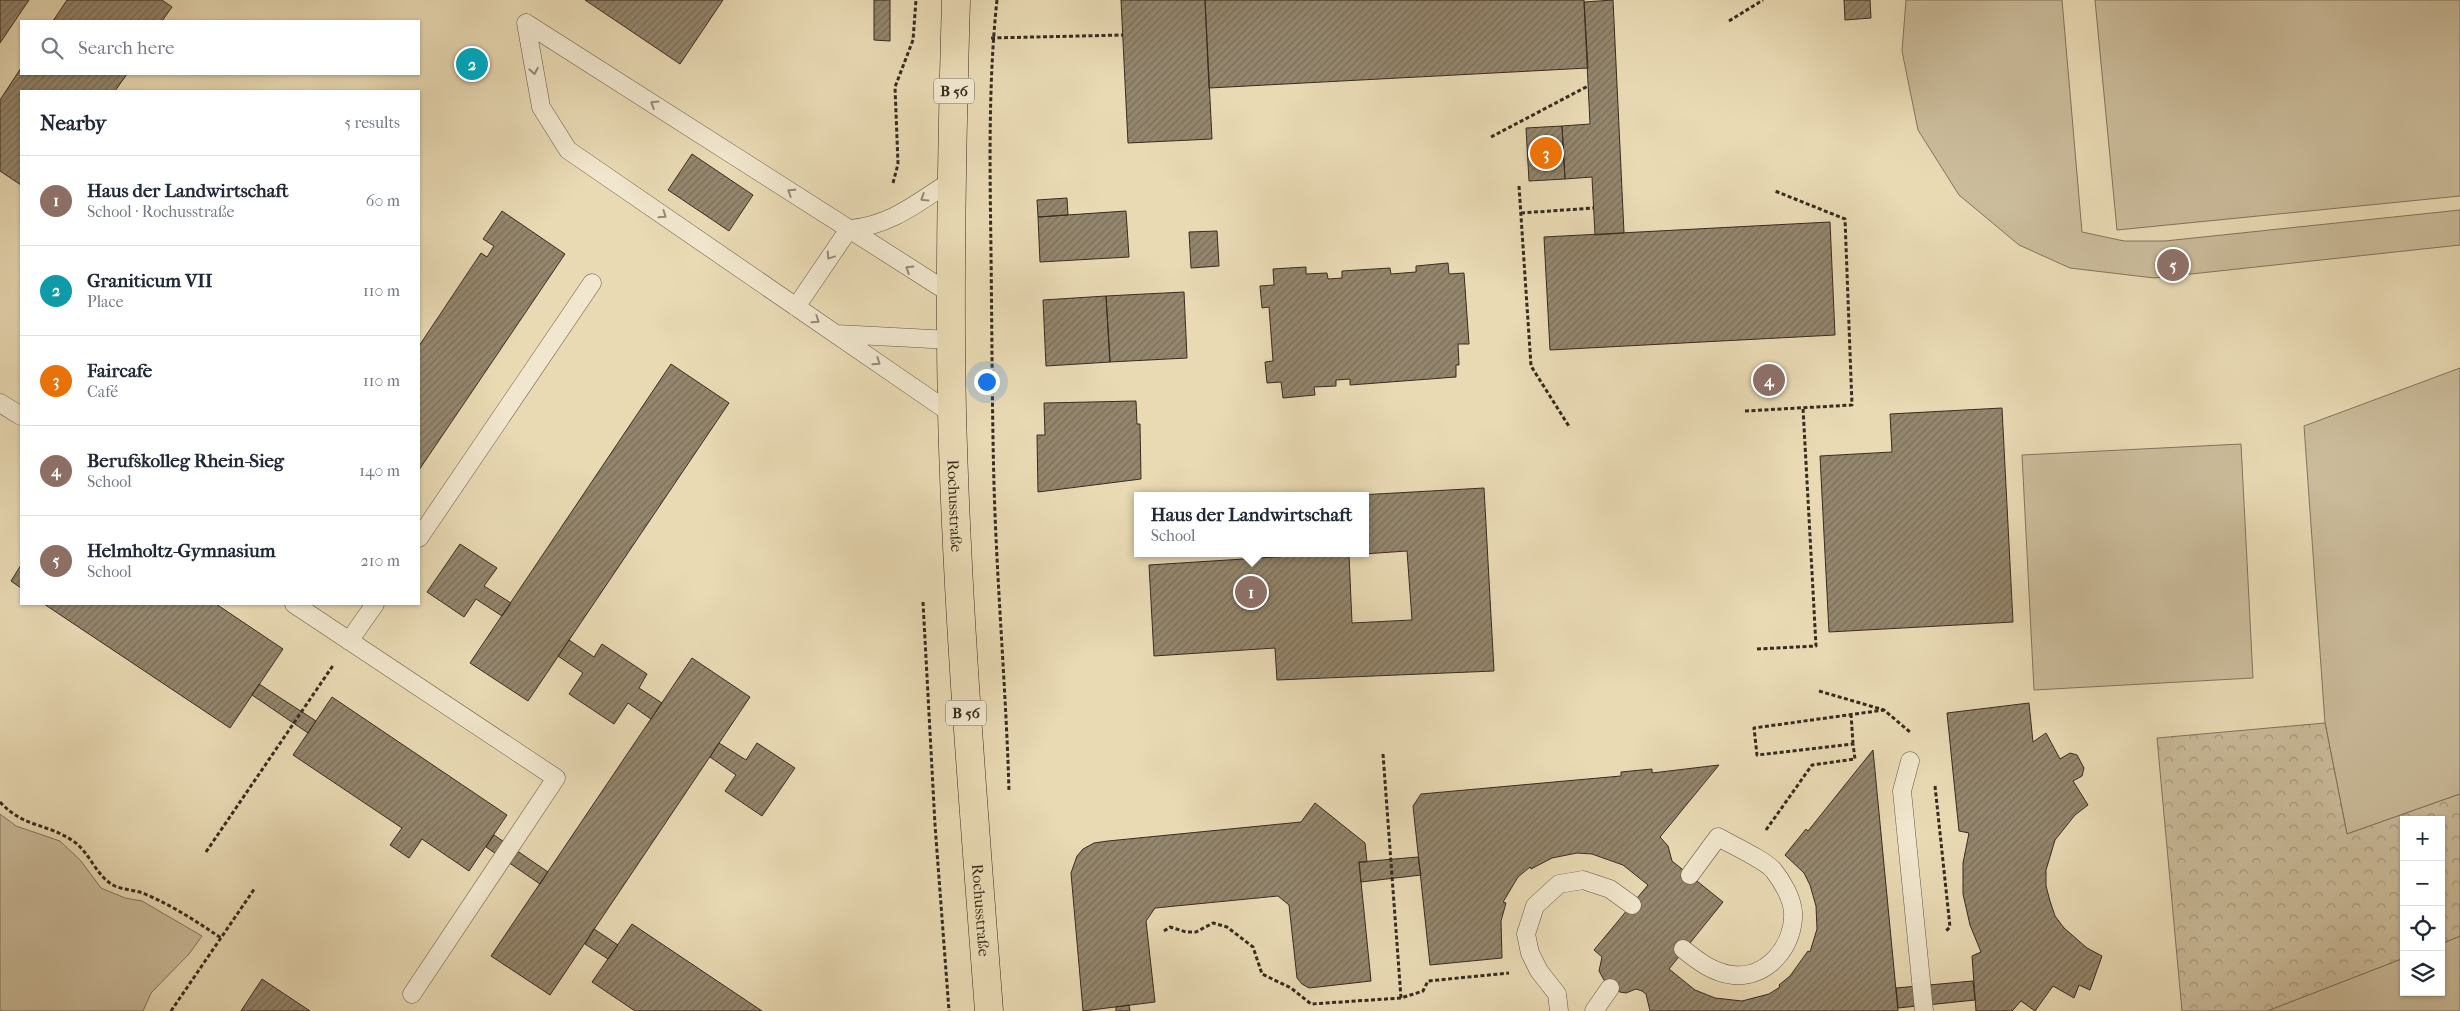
<!DOCTYPE html>
<html lang="en">
<head>
<meta charset="utf-8">
<style>
  body { margin:0; font-family:"IM FELL French Canon",serif; background:#f6f6f7; color:#1f2937 }
  .controls { position:absolute; right:15px; bottom:15px; display:grid; overflow:hidden; border-radius:0px; box-shadow:0 1px 4px #0004 }
  .controls button { width:45px; height:45px; display:grid; place-items:center; padding:0; border:0; border-bottom:1px solid #e0e1e3; background:#fff; color:#1f2937; font:25px sans-serif }
  .you { position:absolute; left:986px; top:381px; width:18px; height:18px; margin:-12px; border:4px solid #fff; border-radius:50%; background:#1a73e8; box-shadow:0 0 0 8px #1a73e833 }
  .badge { display:grid; place-items:center; width:32px; height:32px; border-radius:50%; background:#8f2418; color:#fff; font-size:16px; font-weight:700 }
  .pin { position:absolute; translate:-50% -50%; border:2px solid #fff; box-shadow:0 1px 5px #0006 }
  .popup { position:absolute; left:1134px; top:492px; width:235px; height:65px; box-sizing:border-box; display:grid; place-content:center; border-radius:0px; background:#fff; filter:drop-shadow(0 1px 4px #0005); font-size:16px; white-space:nowrap; color:#747a83 }
  .popup b { font-size:19px; color:#1f2937 }
  .popup::after { content:''; position:absolute; left:50%; top:100%; margin-left:-10px; border:10px solid transparent; border-top-color:#fff }
  .list { margin:0; padding:0; list-style:none }
  h2 { display:flex; justify-content:space-between; align-items:center; height:65px; margin:0; padding:0 20px; font-size:21px }
  h2 small { font-size:16px; font-weight:400; color:#747a83 }
  .list li { display:grid; grid-template-columns:32px 1fr auto; gap:15px; align-items:center; box-sizing:border-box; height:90px; padding:0 20px; border-top:1px solid #e0e1e3 }
  .list b { display:block; font-size:19px; white-space:nowrap }
  .list p { margin:0; font-size:16px; white-space:nowrap; color:#747a83 }
  .list em { font-size:16px; font-style:normal; color:#747a83 }
  .icon { flex:none; width:28px; height:28px; fill:none; stroke:currentColor; stroke-width:2; stroke-linecap:round; stroke-linejoin:round }
  .map { position:relative; flex:none; width:2460px; height:1011px; overflow:hidden }
  .search { position:absolute; background:#fff; box-shadow:0 1px 4px #0004; left:20px; top:20px; width:400px; height:55px; display:flex; align-items:center; gap:12px; box-sizing:border-box; padding:0 18px; border-radius:0px; color:#747a83; font-size:19px }
  .panel { position:absolute; background:#fff; box-shadow:0 1px 4px #0004; left:20px; top:90px; width:400px; height:515px; border-radius:0px }
  .map>svg:first-child { display:block }
  .green { fill:#cbbc9b; stroke:#81745e }
  .forest { fill:url(#forest-crowns); stroke:#81745e }
  .building { fill:url(#building-hatch); stroke:#372c20; fill-rule:evenodd }
  .lines { fill:none; stroke-linecap:round; stroke-linejoin:round }
  .service-casing { stroke:#645845; stroke-width:19 }
  .primary-casing { stroke:#372c20; stroke-width:29 }
  .path { stroke:#372c20; stroke-width:3; stroke-dasharray:4 2.5; stroke-linecap:butt }
  .service { stroke:#f1e7ce; stroke-width:18 }
  .primary { stroke:#e9dab4; stroke-width:28 }
  .oneway { stroke:#948a77 }
  .labels { text-anchor:middle; dominant-baseline:central; stroke-width:5; stroke-linejoin:round; paint-order:stroke }
  .shield { fill:#f1e7ce; stroke:#6f6454; stroke-width:1 }
  .shield-label { font-size:15px; font-weight:bold; fill:#372c20 }
  .street-label { font-size:16px; fill:#372c20; stroke:#f1e7ce }
</style>
</head>
<body>
<div class="map">
<svg width="2460" height="1011" viewBox="0 0 2460 1011">
  <defs>
    <pattern id="forest-crowns" width="20" height="18" patternUnits="userSpaceOnUse" patternTransform="scale(1.25)"><rect width="20" height="18" fill="#cbbc9b"/><path d="M2 6a3 3 0 1 1 6 0M12 15a3 3 0 1 1 6 0" fill="none" stroke="#a6997e"/></pattern>
    <pattern id="building-hatch" width="6" height="6" patternUnits="userSpaceOnUse" patternTransform="scale(1.25)"><rect width="6" height="6" fill="#94866d"/><path d="M-1 1l2-2M0 6l6-6M5 7l2-2" fill="none" stroke="#7a6e59"/></pattern>
  </defs>
  <rect width="100%" height="100%" fill="#e9dab4"/>
  <filter id="stains"><feTurbulence type="fractalNoise" baseFrequency=".004" numOctaves="4"/><feColorMatrix values="0 0 0 0 .2 0 0 0 0 .09 0 0 0 0 .02 0 0 0 .5 -.17"/></filter>
  <radialGradient id="worn" r=".72"><stop offset=".6" stop-color="#630" stop-opacity="0"/><stop offset="1" stop-color="#630" stop-opacity=".3"/></radialGradient>
  <path class="green" d="M1906,0h156l20,232 42,9h41l295,-31v35l-306,33 -84,-10 -51,-23 -60,-50 -41,-65 -16,-79z
    M2095,0h365v196l-343,34z
    M2460,368v426l-113,40 -22,-111 -21,-297z
    M2241,444l12,234 -219,12 -12,-235z
    M0,814l16,12 44,15 21,20 20,27 24,10 17,3 60,35 -13,18 -38,39 -8,18h-143z
    M2460,936v75h-193l137,-53v34h37v-48z"/>
  <path class="forest" d="M2325,723l22,111 113,-40v142l-19,8v-124h-37v138l-137,53h-85l-25,-273z"/>
  <path class="building" d="M0,0h29l-29,43z
    M67,0h95l10,7 -10,14h-109z
    M585,0h138l-43,64z
    M874,0h16v41l-16,-1z
    M1121,0h84l7,139 -84,4z
    M1205,0h379l4,68 -379,20z
    M1613,0l11,233 -29,2 -3,-58 -27,2 -3,-53 28,-2 -6,-122z
    M1844,0h26l1,18 -26,2z
    M21,68v6h106l-12,17h-94v94l-21,-14v-71z
    M1562,126l3,53 -36,2 -3,-53z
    M692,154l61,41 -24,36 -61,-41z
    M1067,198l1,17 -30,2 -1,-17z
    M502,211l63,43 -146,216v-124l62,-93 6,4 7,-11 -11,-7z
    M1126,211l3,46 -89,5 -2,-45z
    M1830,222l5,113 -285,15 -6,-113z
    M1217,231l2,35 -28,2 -2,-36z
    M1448,263l1,11 15,-1 5,71h-11l1,21h-3v12l-106,8v-6l-14,1v6l-22,1 1,8 -32,3 -2,-16 -14,1 -2,-21 8,-1 -4,-54 -7,1 -2,-22 14,-1 -1,-16 33,-2v7l21,-1 1,6 14,-1v-7l48,-3 1,6 25,-2v-6z
    M1184,292l3,66 -77,4 -4,-66z
    M1106,296l4,66 -64,4 -3,-66z
    M671,364l58,39 -201,298 -58,-38z
    M1136,401l1,23h3l1,55 -103,13 -1,-57h8l-1,-32z
    M2002,408l11,214 -184,10 -9,-176 72,-4 -2,-38z
    M1484,488l10,183 -217,9 -2,-32 -121,8 -5,-91 158,-10 -1,-2h59v-57h-23zM1407,551l5,69 -60,3 -3,-68z
    M460,544l37,24 -13,18 27,17 -9,13 -26,-17 -12,18 -37,-25z
    M21,565v23l-10,-7z
    M44,604h172l67,45 -53,79z
    M569,640l25,17 8,-13 45,30 -8,14 23,15 -11,16 -23,-16 -14,21 -45,-30 14,-21 -25,-17z
    M692,658l58,39 -200,298 -59,-39z
    M259,684l57,37 -8,12 -56,-38z
    M332,697l175,118 -38,56 -47,-32 -13,19 -19,-13 12,-17 -109,-73z
    M2029,703l4,39 13,-9 14,26 10,-6 7,2 7,13 -2,8 -9,5 15,24 -13,10 -20,25 -9,30v16l4,15 5,15 9,12 23,20 15,8 -12,34 -11,-5 -5,13 -21,-12 -18,25 -14,-10 -9,10h-36l-4,-55 9,-4 -11,-27 -7,-31v-31l6,-30 -10,-2 -12,-118z
    M719,743l27,17 11,-17 38,25 -33,48 -37,-25 11,-16 -26,-18z
    M1873,750l25,261h-248l-4,-17 -4,-3 -6,-2 -10,4 -6,-1 -12,-5 -9,-16 3,-14 -8,-7 54,-65 -25,-20 -31,-11 -15,-1 -25,5 -21,11 -1,-2 -12,10 -15,25 3,1 -5,18 1,37 -72,7 -17,-159 8,-12 200,-18v-4l31,-3v4l67,-8 -59,72 8,9 4,15 51,41 -54,67 26,21 20,8 27,3 27,-7 11,-7 -1,-2 11,-9 18,-25 2,1 7,-23 -1,-23 -6,-21 -6,-12 -19,-18 21,-26 2,2z
    M1315,803l50,40 2,19h-8l12,119 -62,7 -7,-4 -5,-6 -8,-73 -11,-9 -123,12 -9,13 9,81 -72,9 -12,-138 6,-17 6,-7 11,-6 14,-2 193,-19z
    M494,835l54,37 -8,12 -54,-37z
    M1418,857l3,18 -60,7 -2,-20z
    M632,924l130,87h-127l-43,-29z
    M594,929l24,16 -10,14 -23,-15z
    M262,979l48,32h-69z
    M1973,981l2,19 -77,8 -2,-20z
    M1129,1005l1,6h-14v-4z"/>
  <g class="lines">
    <defs>
      <path id="service" d="M526,23l15,84 27,43 384,264
        M526,23l425,271
        M796,307l53,-78c41,-3 68,-26 102,-48
        M837,334l114,6
        M0,403l21,13
        M419,538l173,-255
        M294,604l262,174 -144,216
        M349,641l26,-37
        M1910,761l-8,30 22,220
        M1683,949c15,12 30,24 50,26 35,4 62,-31 60,-63 -1,-14 -11,-31 -19,-41 -7,-10 -44,-27 -56,-34l-28,38
        M1559,1011l-2,-17 -18,-23 -9,-18 -4,-19 9,-28 24,-22 24,-4 27,9 22,16
        M1594,1011l16,-23"/>
      <g id="primary">
        <path id="s1" d="M956,0c-4,137 -7,275 -4,412 5,200 22,400 37,599"/>
      </g>
    </defs>
    <use href="#service" class="service-casing"/>
    <use href="#primary" class="primary-casing"/>
    <path class="path" d="M997,0c-9,84 -7,170 -6,254 1,77 1,154 3,231 3,102 12,204 15,306
      M1729,21l34,-21
      M991,38l132,-3
      M1491,137l97,-51
      M893,183l5,-19 -3,-77 18,-47 3,-40
      M1519,186l12,180 39,62
      M1521,213l73,-5
      M1745,411l107,-6 -7,-186 -70,-28
      M923,602l12,223 14,186
      M1757,649l59,-3 -13,-238
      M1819,691l65,19 26,22
      M1851,714l2,30
      M1383,754l18,244
      M1935,786l15,141 -5,5
      M0,802c24,26 47,21 73,39 17,11 23,36 42,45 9,4 21,4 30,8 28,12 51,27 76,44
      M1766,830l46,-65 43,-6 -2,-15 -96,11 -3,-27 130,-18
      M206,852l128,-188
      M1164,931l6,-4 16,5h10l17,-9 14,4 26,20 9,27 29,14 20,16 90,-6 22,-7 5,-10 81,-8
      M171,1011l84,-123"/>
    <use href="#service" class="service"/>
    <use href="#primary" class="primary"/>
  </g>
  <defs><path id="oneway-chevron" d="M-2-3.5L2.5 0L-2 3.5" fill="none" stroke-width="1.6" stroke-linecap="round" stroke-linejoin="round" transform="scale(1.25)"/></defs>
  <g class="oneway">
    <use href="#oneway-chevron" transform="translate(534 71) rotate(80)"/>
    <use href="#oneway-chevron" transform="translate(654 104) rotate(-148)"/>
    <use href="#oneway-chevron" transform="translate(791 192) rotate(-147)"/>
    <use href="#oneway-chevron" transform="translate(924 198) rotate(148)"/>
    <use href="#oneway-chevron" transform="translate(663 215) rotate(35)"/>
    <use href="#oneway-chevron" transform="translate(830 256) rotate(124)"/>
    <use href="#oneway-chevron" transform="translate(909 269) rotate(-148)"/>
    <use href="#oneway-chevron" transform="translate(816 320) rotate(34)"/>
    <use href="#oneway-chevron" transform="translate(877 362) rotate(34)"/>
  </g>
  <g class="labels">
    <g class="shield">
      <rect x="934" y="78.5" width="40" height="25" rx="4"/>
      <rect x="946" y="700.5" width="40" height="25" rx="4"/>
    </g>
    <g class="shield-label">
      <text x="954" y="91">B 56</text>
      <text x="966" y="713">B 56</text>
    </g>
    <g class="street-label">
      <text stroke="none"><textPath href="#s1" startOffset="506">Rochusstraße</textPath></text>
      <text stroke="none"><textPath href="#s1" startOffset="911">Rochusstraße</textPath></text>
    </g>
  </g>
  <rect width="100%" height="100%" filter="url(#stains)"/>
  <rect width="100%" height="100%" fill="url(#worn)"/>
</svg>
<div class="controls">
<button>+</button>
<button>−</button>
<button><svg class="icon" aria-label="locate" viewBox="0 0 24 24"><circle cx="12" cy="12" r="6"/><path d="M12 2v4M12 18v4M2 12h4M18 12h4"/></svg></button>
<button><svg class="icon" aria-label="layers" viewBox="0 0 24 24"><path d="M12 4l9 5-9 5-9-5zM3 14l9 5 9-5"/></svg></button>
</div>
<div class="you"></div>
<div class="pin badge" style="left:1251px;top:592px;background:#8d6e63">1</div>
<div class="popup"><b>Haus der Landwirtschaft</b>School</div>
<div class="pin badge" style="left:472px;top:64px;background:#0f9aa8">2</div>
<div class="pin badge" style="left:1546px;top:153px;background:#e8710a">3</div>
<div class="pin badge" style="left:1769px;top:380px;background:#8d6e63">4</div>
<div class="pin badge" style="left:2173px;top:265px;background:#8d6e63">5</div>
<div class="search"><svg class="icon" aria-label="search" viewBox="0 0 24 24"><circle cx="10" cy="10" r="6"/><path d="M15 15l6 6"/></svg>Search here</div>
<section class="panel">
<h2>Nearby<small>5 results</small></h2>
<ul class="list">
<li><span class="badge" style="background:#8d6e63">1</span><div><b>Haus der Landwirtschaft</b><p>School · Rochusstraße</p></div><em>60 m</em></li>
<li><span class="badge" style="background:#0f9aa8">2</span><div><b>Graniticum VII</b><p>Place</p></div><em>110 m</em></li>
<li><span class="badge" style="background:#e8710a">3</span><div><b>Faircafe</b><p>Café</p></div><em>110 m</em></li>
<li><span class="badge" style="background:#8d6e63">4</span><div><b>Berufskolleg Rhein-Sieg</b><p>School</p></div><em>140 m</em></li>
<li><span class="badge" style="background:#8d6e63">5</span><div><b>Helmholtz-Gymnasium</b><p>School</p></div><em>210 m</em></li>
</ul>
</section>
</div>
</body>
</html>
